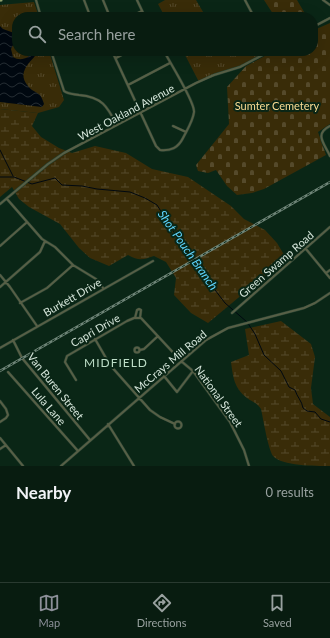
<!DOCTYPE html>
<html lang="en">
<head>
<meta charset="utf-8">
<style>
  body { margin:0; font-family:Lato,sans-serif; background:#16291e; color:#f1f3f6 }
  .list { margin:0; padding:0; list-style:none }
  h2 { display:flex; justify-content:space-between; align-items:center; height:52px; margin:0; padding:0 16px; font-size:17px }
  h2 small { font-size:13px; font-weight:400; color:#98a19f }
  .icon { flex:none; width:22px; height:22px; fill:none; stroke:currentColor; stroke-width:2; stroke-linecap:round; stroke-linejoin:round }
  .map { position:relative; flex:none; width:330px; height:466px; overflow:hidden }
  .search { position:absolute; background:#081c10; box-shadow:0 4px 16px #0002; left:12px; right:12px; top:12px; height:44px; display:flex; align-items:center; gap:10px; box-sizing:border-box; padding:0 14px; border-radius:16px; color:#98a19f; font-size:15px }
  .sheet { height:116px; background:#081c10 }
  nav { display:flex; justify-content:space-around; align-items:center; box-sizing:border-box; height:56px; border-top:1px solid #293a30; background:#081c10; font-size:11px; color:#98a19f }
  nav a { display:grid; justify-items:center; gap:2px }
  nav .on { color:#8c9099 }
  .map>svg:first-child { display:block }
  .wetland { fill:url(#wetland-marsh) }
  .cemetery { fill:url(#cemetery-stones) }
  .park { fill:url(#park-tufts) }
  .water { fill:url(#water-waves) }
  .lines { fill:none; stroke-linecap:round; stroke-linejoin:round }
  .stream { stroke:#000810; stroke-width:1 }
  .minor-casing { stroke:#264131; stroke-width:3 }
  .major-casing { stroke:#264131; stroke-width:4 }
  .minor { stroke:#575f46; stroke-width:2 }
  .major { stroke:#8f9f6a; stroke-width:3 }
  .rail-casing { stroke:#6f8578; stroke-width:2.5 }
  .rail { stroke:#0a2616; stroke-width:1; stroke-dasharray:3; stroke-linecap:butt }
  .labels { text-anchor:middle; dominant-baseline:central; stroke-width:4; stroke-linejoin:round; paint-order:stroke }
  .park-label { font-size:11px; fill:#fadc94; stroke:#0a2616 }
  .street-label { font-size:11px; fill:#d4e4d9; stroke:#0a2616 }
  .water-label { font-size:12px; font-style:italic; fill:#5dd3fc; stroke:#0a2616 }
  .neighbourhood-label { font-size:12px; letter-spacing:1px; fill:#bdddc7; stroke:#0a2616 }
</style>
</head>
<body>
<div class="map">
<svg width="330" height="466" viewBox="0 0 330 466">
  <defs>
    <pattern id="wetland-marsh" width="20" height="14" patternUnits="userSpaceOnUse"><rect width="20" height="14" fill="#392c08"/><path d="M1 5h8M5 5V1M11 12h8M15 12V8" fill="none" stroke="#554a2b"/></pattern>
    <pattern id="cemetery-stones" width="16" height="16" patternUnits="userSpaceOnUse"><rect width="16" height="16" fill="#392c08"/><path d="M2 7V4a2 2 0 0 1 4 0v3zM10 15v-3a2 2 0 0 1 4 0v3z" fill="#554a2b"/></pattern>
    <pattern id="park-tufts" width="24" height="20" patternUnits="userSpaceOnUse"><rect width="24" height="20" fill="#392c08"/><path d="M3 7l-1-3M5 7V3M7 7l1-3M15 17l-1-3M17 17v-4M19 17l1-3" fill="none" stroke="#554a2b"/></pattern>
    <pattern id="water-waves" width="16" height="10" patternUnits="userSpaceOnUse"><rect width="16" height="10" fill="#000810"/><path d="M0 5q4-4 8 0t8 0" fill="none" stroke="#242c32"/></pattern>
  </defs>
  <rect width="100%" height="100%" fill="#0a2616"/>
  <path class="wetland" d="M0,109l38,4 -6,13 9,11 18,11 13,5 23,-7 31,7 26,16 36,8 43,29 13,13 21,11 12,13 9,15 -78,65 -17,-10 -17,-18 2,-17 -10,-16 -12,-6c-12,4 -15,5 -26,-1l-19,11 -19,-8 -11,-10 -19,-24 -31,-17 -10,-8 -7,-12 -12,10z
    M281,321l30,23 4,13 -4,31 2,16 17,13v49c-15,0 -48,0 -57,-10 -5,-7 -10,-38 -12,-47 -5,-7 -7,-6 -14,-11 -13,-10 -14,-21 -16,-36l18,-7 -4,-26z"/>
  <path class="cemetery" d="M264,0h33l10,17h-32z
    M330,23v101l-12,8 8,23 -62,34 -12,4 -15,2 -10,-9 -11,-16 -8,3 -10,-2 -2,-6 33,-41 -2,-37 19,-21 28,-15h39v-22l1,1z"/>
  <path class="park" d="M165,0h31l10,17h-41l-7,-13z
    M34,2l5,15h-22v34h32l15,49 -5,7 -21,6 -38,-4v-104z
    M183,51h87l-23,13 -48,18z"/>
  <path class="water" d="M0,26l3,3 14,5v7l-3,2 -3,6 2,8c8,5 16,1 21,-6h4c-3,7 -10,11 -13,18 -4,8 0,15 7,21 3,2 6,3 8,5 2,3 3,6 4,9l-2,3 -42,-5z"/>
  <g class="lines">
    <path class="stream" d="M0,150l13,26
      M0,177h14l18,7 23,-6 7,7 20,1 15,3 33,3 15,6 12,7 32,51 36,47 22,19 8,12 9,21 17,16 8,16 6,3c2,7 7,11 8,18l4,3 8,1 6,7 9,3"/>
    <defs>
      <path id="minor" d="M36,0l5,17
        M84,0l5,13
        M103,0l7,17
        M137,0l8,17
        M245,0l9,17
        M323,0l7,5
        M130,17l12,-6
        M313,27l17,-9
        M51,51l13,40c4,3 9,3 15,4 23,2 28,11 38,30
        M112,51l44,95 4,4c11,1 18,-2 23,-12 4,-8 10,-17 11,-26 1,-10 -24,-49 -30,-61
        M116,58l13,-7
        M128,85l42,-22
        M173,126l13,6
        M330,126c-16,8 -6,17 0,30
        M7,199l35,40 13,8 18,18 23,14 7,9
        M0,204l48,-40 16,-11 132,-70 18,-8 26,-8 30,-16
        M0,246l26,-23
        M306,249l24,29
        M326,273l4,-3
        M0,275l10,12 27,39
        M0,287l40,-35 5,-11
        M20,303l27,-15 26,-23
        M232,313l98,-86
        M135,318l2,-8 2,-1 2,1 -1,8
        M95,339l15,26 40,45 10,7 15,7
        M13,340l9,18 68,82
        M134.5 350a2.5 2.5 0 1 1 5 0a2.5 2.5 0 1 1-5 0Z
        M0,348l153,-87
        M140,350l4,-1 14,-13
        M8,372l70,79
        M164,376l13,16 16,-21
        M76,380l-11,-18 2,-6 60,-35 7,-3h7l40,43 12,10 37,51 14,28 5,16
        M0,401l6,8 2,6 -2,3 -6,4
        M174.5 425a3.5 3.5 0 1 1 7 0a3.5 3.5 0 1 1-7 0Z
        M108,424l26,42
        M0,438l23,28
        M0,449l6,-4
        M61,466l145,-126 22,-12 76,-20 11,-5 15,-10"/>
      <path id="major" d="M0,0h1"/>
    </defs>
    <use href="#minor" class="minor-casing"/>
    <use href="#major" class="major-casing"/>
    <use href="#minor" class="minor"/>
    <use href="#major" class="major"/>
    <defs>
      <path id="rail" d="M0,371l330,-189"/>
    </defs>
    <use href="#rail" class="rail-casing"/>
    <use href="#rail" class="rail"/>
  </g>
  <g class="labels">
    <g class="park-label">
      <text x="277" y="105">Sumter Cemetery</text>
    </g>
    <g class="street-label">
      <text transform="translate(126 112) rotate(-28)">West Oakland Avenue</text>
      <text transform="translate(276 264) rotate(-41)">Green Swamp Road</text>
      <text transform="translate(72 297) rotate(-30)">Burkett Drive</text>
      <text transform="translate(95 330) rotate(-30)">Capri Drive</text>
      <text transform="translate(170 361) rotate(-40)">McCrays Mill Road</text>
      <text transform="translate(56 386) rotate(51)">Van Buren Street</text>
      <text transform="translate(219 396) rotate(54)">National Street</text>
      <text transform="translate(49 406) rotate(49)">Lula Lane</text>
    </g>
    <g class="water-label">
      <text transform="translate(188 250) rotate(55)">Shot Pouch Branch</text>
    </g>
    <g class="neighbourhood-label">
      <text x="116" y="362">MIDFIELD</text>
    </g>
  </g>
</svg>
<div class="search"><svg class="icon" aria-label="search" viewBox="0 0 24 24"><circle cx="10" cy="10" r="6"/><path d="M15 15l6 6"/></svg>Search here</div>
</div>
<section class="sheet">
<h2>Nearby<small>0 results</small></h2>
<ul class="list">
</ul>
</section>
<nav>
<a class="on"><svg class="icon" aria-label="map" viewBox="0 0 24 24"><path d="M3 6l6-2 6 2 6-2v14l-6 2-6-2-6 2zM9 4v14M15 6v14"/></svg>Map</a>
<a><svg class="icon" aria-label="directions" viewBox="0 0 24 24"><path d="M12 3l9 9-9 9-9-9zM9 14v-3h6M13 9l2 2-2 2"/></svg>Directions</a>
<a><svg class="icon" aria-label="saved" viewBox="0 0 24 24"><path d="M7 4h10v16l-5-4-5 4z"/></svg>Saved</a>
</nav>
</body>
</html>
